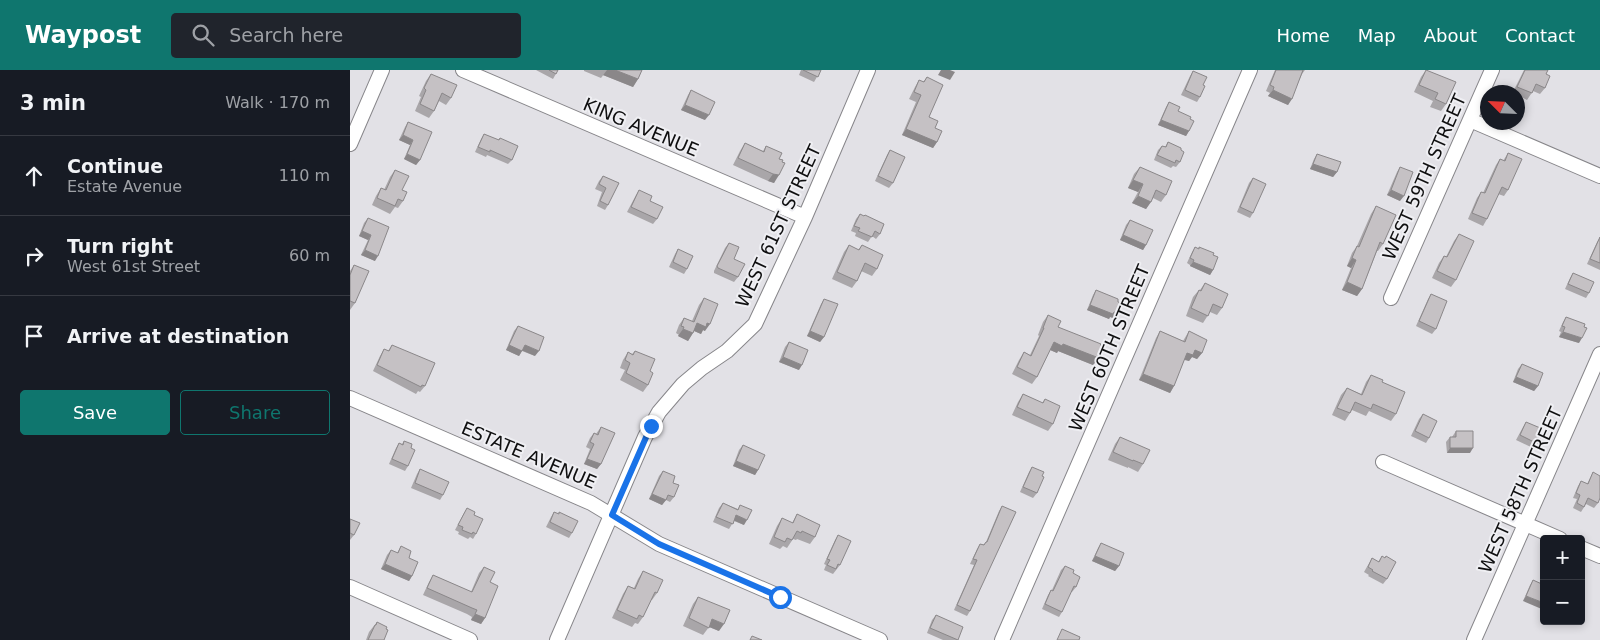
<!DOCTYPE html>
<html lang="en">
<head>
<meta charset="utf-8">
<style>
  body { margin:0; font-family:"DejaVu Sans",sans-serif; background:#20242c; color:#f1f3f6 }
  .controls { position:absolute; right:15px; bottom:15px; display:grid; overflow:hidden; border-radius:5px; box-shadow:0 2px 8px #0003 }
  .controls button { width:45px; height:45px; display:grid; place-items:center; padding:0; border:0; border-bottom:1px solid #363941; background:#171b24; color:#f1f3f6; font:25px sans-serif }
  .compass { position:absolute; left:1130px; top:15px; width:45px; height:45px; border-radius:50%; background:#171b24; box-shadow:0 2px 8px #0003; rotate:294deg }
  .stop { position:absolute; width:15px; height:15px; margin:-11px; border:4px solid #1a73e8; border-radius:50%; background:#fff }
  .stop.end { background:#1a73e8; border-color:#fff; box-shadow:0 1px 5px #0008 }
  .list { margin:0; padding:0; list-style:none }
  h2 { display:flex; justify-content:space-between; align-items:center; height:65px; margin:0; padding:0 20px; font-size:21px }
  h2 small { font-size:16px; font-weight:400; color:#9ea1a6 }
  .list li { display:grid; grid-template-columns:32px 1fr auto; gap:15px; align-items:center; box-sizing:border-box; height:80px; padding:0 20px; border-top:1px solid #363941 }
  .list b { display:block; font-size:19px; white-space:nowrap }
  .list p { margin:0; font-size:16px; white-space:nowrap; color:#9ea1a6 }
  .list em { font-size:16px; font-style:normal; color:#9ea1a6 }
  .actions { display:flex; gap:10px; padding:15px 20px }
  .actions a { flex:1; padding:11px 0; border:1px solid #0f766e; border-radius:5px; text-align:center; font-size:18px; color:#0f766e }
  .actions .main { background:#0f766e; color:#fff }
  .icon { flex:none; width:28px; height:28px; fill:none; stroke:currentColor; stroke-width:2; stroke-linecap:round; stroke-linejoin:round }
  .map { position:relative; flex:none; width:1250px; height:570px; overflow:hidden }
  header { display:flex; align-items:center; gap:30px; box-sizing:border-box; height:70px; padding:0 25px; background:#0f766e; color:#fff }
  header strong { font-size:24px }
  nav { display:flex; gap:28px; margin-inline-start:auto; font-size:18px }
  .search { width:350px; height:45px; background:#20242c; display:flex; align-items:center; gap:12px; box-sizing:border-box; padding:0 18px; border-radius:5px; color:#9ea1a6; font-size:19px }
  main { display:flex }
  aside { flex:1; background:#171b24 }
  .map>svg:first-child { display:block }
  .lines { fill:none; stroke-linecap:round; stroke-linejoin:round }
  .minor-casing { stroke:#87868a; stroke-width:16 }
  .minor { stroke:#fff; stroke-width:14 }
  .wall { fill:#a9a6a9 }
  .shaded-wall { fill:#8a8789 }
  .building { fill:#c5c1c4; stroke:#8a8789 }
  .route { stroke:#1a73e8; stroke-width:6 }
  .labels { text-anchor:middle; dominant-baseline:central; stroke-width:4; stroke-linejoin:round; paint-order:stroke }
  .street-label { font-size:18px; fill:#0f0f10; stroke:#efeff3 }
</style>
</head>
<body>
<header>
<strong>Waypost</strong>
<div class="search"><svg class="icon" aria-label="search" viewBox="0 0 24 24"><circle cx="10" cy="10" r="6"/><path d="M15 15l6 6"/></svg>Search here</div>
<nav><a>Home</a><a>Map</a><a>About</a><a>Contact</a></nav>
</header>
<main>
<aside>
<h2>3 min<small>Walk · 170 m</small></h2>
<ul class="list">
<li><svg class="icon" aria-label="ahead" viewBox="0 0 24 24"><path d="M12 20V5M6 11l6-6 6 6"/></svg><div><b>Continue</b><p>Estate Avenue</p></div><em>110 m</em></li>
<li><svg class="icon" aria-label="right" viewBox="0 0 24 24"><path d="M7 20v-9h11M14 6l5 5-5 5"/></svg><div><b>Turn right</b><p>West 61st Street</p></div><em>60 m</em></li>
<li><svg class="icon" aria-label="arrive" viewBox="0 0 24 24"><path d="M6 21V4h12l-3 4 3 4H6"/></svg><div><b>Arrive at destination</b></div></li>
</ul>
<div class="actions"><a class="main">Save</a><a>Share</a></div>
</aside>
<div class="map">
<svg width="1250" height="570" viewBox="0 0 1250 570">
  <rect width="100%" height="100%" fill="#e2e1e6"/>
  <g class="lines">
    <defs>
      <path id="minor" d="M113,0l342,147
        M1120,50l130,56
        M0,74l32,-74
        M1041,228l101,-228
        M0,328l241,105 68,41 221,96
        M1033,392l177,77
        M1231,478l19,8
        M0,517l120,53
        M207,570l88,-203 14,-25 24,-28 19,-16 25,-17 28,-27 50,-107 63,-147
        M652,570l248,-570
        M1124,570l126,-286"/>
    </defs>
    <use href="#minor" class="minor-casing"/>
    <use href="#minor" class="minor"/>
  </g>
  <path class="wall" d="M186,0h22l-5,9z
    M234,0h58l-4,9 -5,8 -30,-12 -2,3 -17,-7z
    M451,0h20l-7,12 -15,-7z
    M925,0h30l-3,4 -14,31 -20,-9 2,-3 -4,-2z
    M1076,0l20,34 -5,7 -11,-4 3,-6 -19,-9 7,-15z
    M1174,0h24l-2,4 -1,14 -5,6 -7,-3 -6,9 -9,-5v-3h-5z
    M843,1l10,14 -3,12 -3,5 -16,-7 9,-19z
    M81,4l20,24 -5,7 -7,-4 -5,10 -5,7 -14,-7 6,-14 -2,-1 7,-15z
    M577,7l2,40 6,11 2,14 -4,6 -31,-13 14,-33 -7,-3 6,-12 4,-7 4,2z
    M341,20l14,30 -24,-10 7,-15z
    M819,32l9,9 12,8 -1,12 -3,5 -28,-11 8,-18z
    M58,52l12,38 -4,5 -12,-6 6,-14 -11,-5 6,-13z
    M134,64l14,6 2,-2 12,22 -4,4 -21,-9 -1,2 -11,-5 6,-13z
    M818,72l13,8 -1,12 -4,5 -3,-1 -2,2 -17,-8 4,-10 4,-4 3,1z
    M395,73l18,8 3,-5 16,16 -8,21 -6,-2 -35,-16 7,-14z
    M540,80l3,33 -4,5 -14,-7 12,-26z
    M1158,83v37l-4,6 -6,-2 -11,25 -4,7 -15,-7 9,-21 4,-6 2,1 13,-28 4,-6 3,2z
    M967,84l20,18 -4,5 -23,-8 4,-10z
    M790,97l26,28 -5,7 -8,-4 -7,11 -14,-6 6,-11 -10,-4 6,-14z
    M1050,97v34l-13,-6 10,-23z
    M45,100l7,20 1,11 -5,7 -3,-1 -5,7 -18,-9 4,-9 5,-8 3,2 6,-13z
    M253,106l16,7 -11,22 -3,5 -8,-4 5,-14 -7,-3 4,-8z
    M903,108v35l-3,5 -13,-6 12,-29z
    M289,120l11,11 7,18 -4,5 -26,-12 9,-17z
    M1026,136l7,38 -5,7h-1l-15,38 -5,7 -15,-6 9,-22 -4,-2 5,-13 5,-7 14,-32z
    M510,144l20,20 -4,5 -4,-3 -4,6 -13,-6 1,-3 -5,-2 5,-12z
    M18,148l7,43 -14,-6 7,-15 -9,-4 5,-13z
    M780,150l16,25 -3,5 -23,-10 6,-15z
    M1109,164l-3,46 -5,7 -19,-9 7,-15 5,-7 2,1 8,-16z
    M1250,167v33l-13,-6 10,-22z
    M379,173l9,34 -4,5 -20,-9v-2l11,-23z
    M499,175l9,5 4,-5 15,24 -5,7 -11,-5 -4,10 -5,7 -20,-9 12,-27z
    M845,177l18,8v15l-3,5 -20,-9v-1l-3,-2 5,-11z
    M328,179l9,20 -3,5 -15,-7 6,-13z
    M4,195l1,38 -5,7v-39z
    M1223,203l16,20 -3,5 -21,-9 5,-11z
    M855,213l17,25 -5,7 -7,-3 -7,11 -17,-7 7,-19 6,-7h1z
    M746,220l22,12 -1,11 -4,5 -3,-1 -1,2 -22,-9 6,-15z
    M1081,224l5,35 -4,5 -16,-8 12,-27z
    M354,228l1,33 -2,-1 -2,4 -7,-3 -6,10 -10,-5 1,-1 -3,-2 3,-8 5,-7 8,3 7,-16z
    M474,229v38l-4,5 -13,-6 14,-32z
    M698,245l10,12 41,31 -6,7 -35,-14 -1,2 -7,-3 -13,27 -5,7 -20,-10 7,-14 5,-8 6,3 9,-19 -1,-1 5,-13z
    M1216,247l13,26 -20,-6 2,-5 -2,-1 4,-9z
    M168,256l17,30 -13,-5 -3,5 -13,-6 8,-19z
    M810,261l23,10 6,-10 13,22 -5,6 -5,-2 -3,4 -5,-1 -10,26 -4,7 -31,-13 17,-42z
    M439,272l10,28 -20,-8 6,-15z
    M42,275l33,41 -5,6 -2,-1 -2,3 -43,-23 7,-15 4,-7 4,2z
    M285,281l15,20 -2,14 -5,7 -23,-12 5,-10 -5,-2 3,-8 5,-8 4,2z
    M1172,294l16,22 -4,5 -21,-9 5,-13z
    M1021,305l11,7 14,32 -5,7 -22,-10 -3,5 -14,-6 -7,11 -13,-6 9,-20 6,-7 14,6 5,-12z
    M673,324l19,9 3,-4 8,25 -5,7 -36,-16 6,-13z
    M1073,344l6,24 -3,5 -15,-7 8,-17z
    M1176,352l12,22 -3,5 -19,-9 7,-13z
    M251,357v37l-4,5 -13,-5 6,-15 -4,-2 4,-9 4,-5 2,1z
    M1106,361l14,22h-23l-1,-11 4,-5h2z
    M770,367l23,27 -5,8 -10,-5v1l-20,-8 7,-16z
    M54,371l7,7 -3,18 -3,5 -16,-7 7,-16 3,-5 3,1z
    M393,375l15,25 -3,5 -22,-9 6,-16z
    M682,397l5,26 -4,5 -13,-6 9,-20z
    M70,399l23,26 -3,5 -29,-12 6,-14z
    M313,401l10,12 1,14 -4,5 -4,-2 -4,5 -13,-6 10,-23z
    M1243,402l5,31 -4,5 -8,-4 -5,8 -8,-4 4,-9 -4,-1 5,-12 3,-5 6,3z
    M373,433l15,6 2,-4 4,20 -10,-4 -5,8 -16,-7 6,-14z
    M652,436l-32,105 -3,5 -13,-6 20,-45 -4,-1 7,-15 3,-5 3,1 3,-3 13,-31z
    M117,438l7,7 2,19 -3,5 -3,-2 -2,2 -10,-5 1,-2 -4,-2 9,-17z
    M204,442l18,21 -3,5 -23,-11 5,-10z
    M447,444l18,23 -5,7 -13,-5 -1,1 -3,-1 -6,9 -4,-2 -3,3 -11,-5 8,-18 5,-8 10,5z
    M0,449l4,16 -4,5z
    M488,465l2,30 -7,9 -9,-4 2,-5 -2,-1 11,-24z
    M751,473l18,23 -4,5 -23,-10 6,-13z
    M51,476l8,12 3,18 -3,5 -28,-12 6,-14 4,-5 6,3z
    M1032,486l5,23 -4,5 -15,-8 1,-1 -5,-3 8,-14 6,4z
    M715,496l8,7 3,14 -4,5 -1,-1 -9,21 -3,5 -17,-8 6,-14 3,-5h1l9,-20z
    M134,497l6,15 -5,36 -4,6 -10,-4 1,-3 -5,-3 -44,-19 6,-13 4,-7 38,17 8,-19z
    M293,501l14,22 -5,7h-1l-8,17 -5,7 -3,-1 -3,4 -20,-9 11,-24 5,-8 6,2 4,-9z
    M1183,510l11,5 -21,16 7,-16z
    M348,527l21,34 -10,-4 -6,8 -20,-9 10,-22z
    M586,545l22,25h-15l-16,-7 5,-13z
    M27,552l9,7 -2,11h-18l3,-8z"/>
  <path class="shaded-wall" d="M257,0h8l23,9 -5,8 -30,-12 -2,3z
    M591,0h9l5,2 -5,8 -12,-5z
    M923,20l19,9 -4,6 -20,-9z
    M335,35l24,10 -4,5 -24,-10z
    M811,50l28,11 -3,5 -28,-11z
    M556,59l31,13 -4,6 -31,-13z
    M53,65l10,5 -3,5 -11,-5z
    M57,84l13,6 -4,5 -12,-6z
    M963,94l24,8 -4,5 -23,-8z
    M423,104l6,1 -5,8 -6,-2z
    M783,110l10,4 -5,8 -10,-4z
    M1041,120l13,6 -4,5 -13,-6z
    M788,126l13,6 -5,7 -14,-6z
    M12,161l9,4 -3,5 -9,-4z
    M773,165l23,10 -3,5 -23,-10z
    M15,180l13,6 -3,5 -14,-6z
    M1002,188l4,2 -5,8 -4,-2z
    M843,192l20,8 -3,5 -20,-9z
    M997,212l15,7 -5,7 -15,-6z
    M740,235l24,7 3,1 -4,5 -3,-1 -1,2 -22,-9z
    M347,253h10l3,1 -5,7 -2,-1 -2,4 -9,-4z
    M333,259l10,4 -5,8 -10,-5z
    M460,261l14,6 -4,5 -13,-6z
    M1213,262l19,6 -3,5 -20,-6z
    M704,272l9,2 36,14 -6,7 -35,-14 -1,2 -9,-4z
    M159,275l13,6 -3,5 -13,-6z
    M175,275l14,6 -4,5 -14,-6z
    M845,280l7,3 -5,6 -5,-2 -3,4 -6,-2 4,-6z
    M433,287l19,8 -3,5 -20,-8z
    M793,304l31,12 -4,7 -31,-13z
    M1166,307l22,9 -4,5 -21,-9z
    M1100,378h23l-3,5h-23z
    M237,389l14,5 -4,5 -13,-5z
    M386,391l22,9 -3,5 -22,-9z
    M302,424l14,6 -4,5 -13,-6z
    M386,445l11,5 -3,5 -11,-5z
    M745,486l24,10 -4,5 -23,-10z
    M35,494l27,12 -3,5 -28,-12z
    M1176,526l18,7v7l-21,-9z
    M125,544l10,4 -4,6 -10,-4z
    M362,549l12,5 -5,7 -12,-5z"/>
  <path class="building" d="M199,0h9l-2,4z
    M265,0h27l-4,9z
    M453,0h18l-3,7z
    M926,0h27l-11,29 -19,-9 1,-3 -4,-2z
    M1076,0l30,12 -10,22 -11,-5 3,-6 -19,-8z
    M1175,0h23l-2,4 4,2 -5,12 -9,-4 -4,9 -15,-6z
    M843,1l14,6 -4,8 2,1 -5,11 -15,-7z
    M81,4l26,11 -6,13 -9,-5 -8,18 -14,-7 6,-14 -2,-2z
    M577,7l16,8 -14,32 9,4 -3,7 7,3 -5,11 -31,-13 15,-34 -7,-3 5,-12 5,2z
    M341,20l24,12 -6,13 -24,-10z
    M819,32l11,5 -2,4 13,6 -1,2 4,2 -5,10 -28,-11z
    M58,52l24,10 -12,28 -13,-6 6,-14 -10,-5z
    M134,64l15,6 1,-2 18,8 -6,14 -22,-10v2l-12,-5z
    M818,72l13,6v2l3,2 -4,10 -4,-2 -1,3 -18,-8 5,-9 4,1z
    M395,73l19,9 2,-6 16,7 -3,6 4,1 -1,2 3,1 -6,12 -6,-1 -35,-16z
    M540,80l15,7 -12,26 -15,-7z
    M1158,83l14,6 -14,31 -6,-3 -15,32 -15,-6 9,-21 4,1 15,-34 5,2z
    M967,84l24,8 -4,10 -24,-8z
    M790,97l32,14 -6,14 -10,-5 -5,12 -13,-6 5,-12 -10,-4z
    M1050,97l13,5 -9,24 -13,-6z
    M45,100l14,6 -7,14 5,2 -4,9 -5,-2 -3,7 -18,-8 4,-10 5,2z
    M253,106l16,7 -11,22 -8,-4 6,-13 -7,-4z
    M903,108l13,6 -13,29 -13,-6z
    M289,120l13,6 -2,5 13,6 -6,12 -26,-12z
    M1026,136l20,9 -13,29 -3,-2 -18,47 -15,-7 9,-22 -4,-2 5,-12 2,1z
    M510,144l4,2 1,-1 19,9 -4,10 -5,-3 -3,6 -14,-6 2,-3 -6,-2z
    M18,148l21,9 -11,29 -13,-6 6,-15 -9,-4z
    M780,150l23,10 -7,15 -23,-10z
    M1109,164l15,7 -18,39 -19,-9 7,-15 3,1z
    M1250,167v26l-10,-4z
    M379,173l10,4 -5,12 11,5 -7,13 -20,-9 -1,-2z
    M499,175l10,5 3,-5 21,10 -6,14 -12,-6 -8,18 -20,-9z
    M845,177l4,2v-2l15,6 -1,2 5,2 -5,13 -20,-8 1,-2 -4,-2z
    M328,179l15,7 -6,13 -14,-7z
    M4,195l15,6 -14,32 -5,-2v-26z
    M1223,203l21,9 -5,11 -21,-9z
    M855,213l23,11 -6,14 -9,-4 -5,12 -17,-8 8,-18 2,1z
    M746,220l22,9v3l3,1 -4,10 -3,-1 -1,2 -23,-9z
    M1081,224l16,7 -11,28 -17,-8z
    M354,228l14,6 -8,20 -3,-1 -1,4 -9,-4 -4,10 -10,-4 1,-2 -3,-1 3,-8 10,4z
    M474,229l14,5 -14,33 -14,-6z
    M698,245l13,6 -3,6 43,17 -1,1 4,2 -5,11 -36,-14 -1,2 -8,-4 -17,35 -20,-10 7,-15 7,4 13,-28h-1z
    M1216,247l19,7 -1,3 3,1 -5,10 -19,-6 2,-5 -3,-1z
    M168,256l26,11 -5,14 -14,-6 -3,6 -13,-6z
    M810,261l25,11 4,-11 18,9 -5,13 -7,-3 -2,5 -6,-2 -13,33 -31,-12z
    M439,272l19,8 -6,15 -19,-8z
    M42,275l43,18 -10,23 -3,-1 -1,2 -44,-22 7,-16 5,2z
    M285,281l20,8 -5,12 3,2 -5,12 -22,-12 4,-10 -5,-3 3,-8 5,3z
    M1172,294l21,9 -5,13 -22,-9z
    M1021,305l12,5 -1,2 23,10 -9,22 -23,-10 -2,5 -16,-7 -5,11 -13,-5 10,-20 15,7z
    M673,324l20,9 2,-4 15,7 -7,18 -36,-17z
    M1073,344l14,7 -8,17 -14,-7z
    M1176,352l19,8 -7,14 -18,-9z
    M251,357l14,6 -14,31 -14,-5 7,-15 -4,-2 4,-9 4,2z
    M1106,361h17v17h-23v-11h6z
    M770,367l30,13 -7,14 -10,-4v1l-20,-9z
    M54,371l8,3 -1,4 4,2 -7,16 -16,-7 7,-16 4,2z
    M393,375l22,10 -7,15 -22,-9z
    M682,397l12,5 -2,4 2,1 -7,16 -14,-6z
    M70,399l29,13 -6,13 -28,-12z
    M313,401l12,5 -2,7 6,2 -5,12 -6,-2 -2,5 -14,-6z
    M1243,402l7,4v22l-2,5 -10,-5 -4,9 -7,-4 3,-8 -4,-2 5,-12 7,3z
    M373,433l15,7 2,-5 12,5 -5,10 -11,-5 -3,9 -17,-7z
    M652,436l14,6 -46,99 -13,-6 20,-45 -4,-1 7,-15 4,1 2,-3h1z
    M117,438l8,4 -1,3 9,4 -7,15 -3,-2 -1,2 -10,-4 1,-3 -5,-2z
    M204,442l5,2v-2l19,9 -6,12 -22,-11z
    M447,444l23,11 -5,12 -13,-6 -1,2 -4,-2 -5,9 -5,-2 -2,4 -11,-5 8,-19 11,5z
    M0,449l10,4 -6,12 -4,-2z
    M488,465l13,6 -11,24 -2,-1 -2,5 -9,-4 3,-5 -3,-1z
    M751,473l23,10 -5,13 -24,-10z
    M51,476l10,5 -2,7 9,4 -6,14 -27,-12 6,-14 7,3z
    M1032,486l3,2 1,-2 10,6 -9,17 -15,-8 1,-1 -5,-3 4,-9 7,4z
    M715,496l9,4 -1,3 7,4 -4,10 -2,-1 -12,26 -17,-8 6,-14 2,1z
    M134,497l11,5 -5,10 8,4 -13,32 -10,-4 2,-4 -5,-2 -45,-20 6,-13 39,17z
    M293,501l20,9 -6,13 -2,-1 -12,25 -4,-2 -2,4 -20,-9 11,-24 7,3z
    M1183,510l11,5v18l-18,-7z
    M348,527l32,13 -6,14 -12,-5 -3,9 -20,-10z
    M586,545l27,12 -5,13 -28,-12z
    M27,552l10,5 -1,2 2,1 -4,10h-16l7,-15h1z
    M712,559l18,8 -1,3h-22z
    M402,566l10,4h-12z"/>
  <g class="lines">
    <path class="route" d="M301,356l-39,89 47,29 121,53"/>
  </g>
  <g class="labels">
    <g class="street-label">
      <text transform="translate(291 57) rotate(23)">KING AVENUE</text>
      <text transform="translate(1074 107) rotate(-66)">WEST 59TH STREET</text>
      <text transform="translate(428 156) rotate(-65)">WEST 61ST STREET</text>
      <text transform="translate(759 278) rotate(-67)">WEST 60TH STREET</text>
      <text transform="translate(179 385) rotate(23)">ESTATE AVENUE</text>
      <text transform="translate(1170 420) rotate(-66)">WEST 58TH STREET</text>
    </g>
  </g>
</svg>
<div class="controls">
<button>+</button>
<button>−</button>
</div>
<svg class="compass" viewBox="-18 -18 36 36"><path d="M0-13l5 13h-10z" fill="#e53935"/><path d="M0 13l5-13h-10z" fill="#9ea1a6"/></svg>
<div class="stop" style="left:430px;top:527px"></div>
<div class="stop end" style="left:301px;top:356px"></div>
</div>
</main>
</body>
</html>
